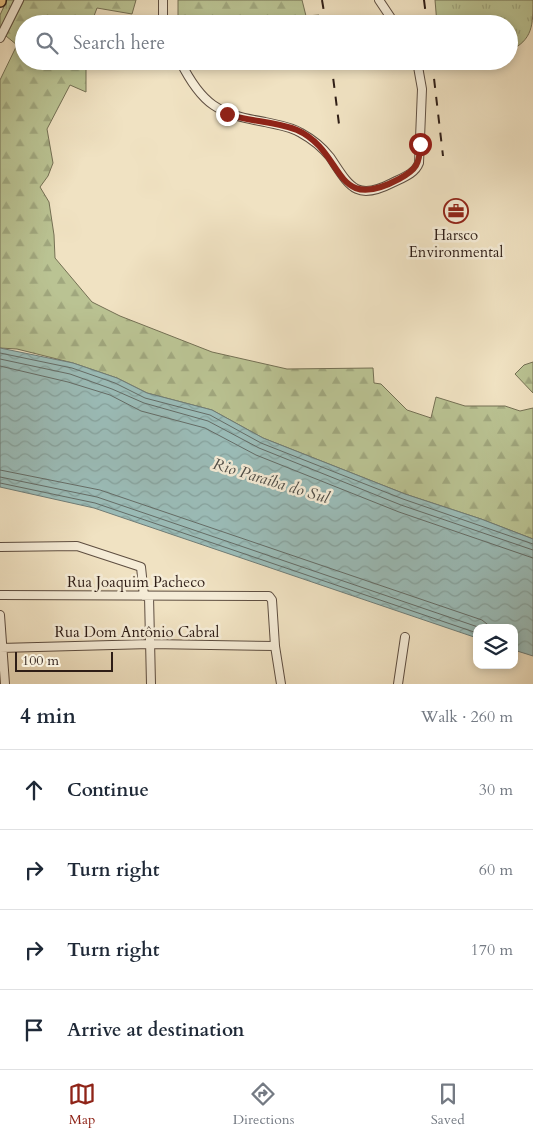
<!DOCTYPE html>
<html lang="en">
<head>
<meta charset="utf-8">
<style>
  body { margin:0; font-family:Cardo,serif; background:#f2f2f3; color:#1f2937 }
  .controls { position:absolute; right:15px; bottom:15px; display:grid; overflow:hidden; border-radius:10px; box-shadow:0 2px 8px #0003 }
  .controls button { width:45px; height:45px; display:grid; place-items:center; padding:0; border:0; border-bottom:1px solid #e0e1e3; background:#fff; color:#1f2937; font:25px sans-serif }
  .scale { position:absolute; left:15px; bottom:12px; width:98px; box-sizing:border-box; padding-left:5px; border:2px solid #2e1d16; border-top:0; font-size:14px; line-height:18px; white-space:nowrap; color:#2e1d16; -webkit-text-stroke:4px #f5ecd7; paint-order:stroke }
  .stop { position:absolute; width:15px; height:15px; margin:-11px; border:4px solid #8f2418; border-radius:50%; background:#fff }
  .stop.end { background:#8f2418; border-color:#fff; box-shadow:0 1px 5px #0008 }
  .list { margin:0; padding:0; list-style:none }
  h2 { display:flex; justify-content:space-between; align-items:center; height:65px; margin:0; padding:0 20px; font-size:21px }
  h2 small { font-size:16px; font-weight:400; color:#747a83 }
  .list li { display:grid; grid-template-columns:32px 1fr auto; gap:15px; align-items:center; box-sizing:border-box; height:80px; padding:0 20px; border-top:1px solid #e0e1e3 }
  .list b { display:block; font-size:19px; white-space:nowrap }
  .list em { font-size:16px; font-style:normal; color:#747a83 }
  .icon { flex:none; width:28px; height:28px; fill:none; stroke:currentColor; stroke-width:2; stroke-linecap:round; stroke-linejoin:round }
  .map { position:relative; flex:none; width:533px; height:684px; overflow:hidden }
  .search { position:absolute; background:#fff; box-shadow:0 2px 8px #0003; left:15px; right:15px; top:15px; height:55px; display:flex; align-items:center; gap:12px; box-sizing:border-box; padding:0 18px; border-radius:28px; color:#747a83; font-size:19px }
  .sheet { height:385px; background:#fff }
  nav { display:flex; justify-content:space-around; align-items:center; box-sizing:border-box; height:70px; border-top:1px solid #e0e1e3; background:#fff; font-size:14px; color:#747a83 }
  nav a { display:grid; justify-items:center; gap:2px }
  nav .on { color:#8f2418 }
  .map>svg:first-child { display:block }
  .grass { fill:url(#grass-tufts); stroke:#747054 }
  .forest { fill:url(#forest-firs); stroke:#747054 }
  .water { fill:url(#water-waves); stroke:#6f7d78 }
  .lines { fill:none; stroke-linecap:round; stroke-linejoin:round }
  .shore { stroke:#646d68; stroke-width:1 }
  .minor-casing { stroke:#5e4e41; stroke-width:10 }
  .highway-casing { stroke:#2e1d16; stroke-width:14 }
  .minor { stroke:#f5ecd7; stroke-width:8 }
  .highway { stroke:#e8c181; stroke-width:11 }
  .rail { stroke:#2e1d16; stroke-width:2; stroke-dasharray:9 9; stroke-linecap:butt }
  .route { stroke:#8f2418; stroke-width:6 }
  .labels { text-anchor:middle; dominant-baseline:central; stroke-width:5; stroke-linejoin:round; paint-order:stroke }
  .poi-label { font-size:15px; fill:#2e1d16; stroke:#f5ecd7 }
  .street-label { font-size:15px; fill:#2e1d16; stroke:#f5ecd7 }
  .water-label { font-size:16px; font-style:italic; fill:#4f4d47; stroke:#f5ecd7 }
</style>
</head>
<body>
<div class="map">
<svg width="533" height="684" viewBox="0 0 533 684">
  <defs>
    <pattern id="grass-tufts" width="24" height="20" patternUnits="userSpaceOnUse" patternTransform="scale(1.25)"><rect width="24" height="20" fill="#bac393"/><path d="M3 7l-1-3M5 7V3M7 7l1-3M15 17l-1-3M17 17v-4M19 17l1-3" fill="none" stroke="#a0a77e"/></pattern>
    <pattern id="forest-firs" width="22" height="20" patternUnits="userSpaceOnUse" patternTransform="scale(1.25)"><rect width="22" height="20" fill="#bac393"/><path d="M5 1l3.5 6h-7zM16 11l3.5 6h-7z" fill="#a0a77e"/></pattern>
    <pattern id="water-waves" width="16" height="10" patternUnits="userSpaceOnUse" patternTransform="scale(1.25)"><rect width="16" height="10" fill="#9bbdb9"/><path d="M0 5q4-4 8 0t8 0" fill="none" stroke="#86a29e"/></pattern>
  </defs>
  <rect width="100%" height="100%" fill="#f0e2c2"/>
  <filter id="stains"><feTurbulence type="fractalNoise" baseFrequency=".004" numOctaves="4"/><feColorMatrix values="0 0 0 0 .2 0 0 0 0 .09 0 0 0 0 .02 0 0 0 .5 -.17"/></filter>
  <radialGradient id="worn" r=".72"><stop offset=".6" stop-color="#630" stop-opacity="0"/><stop offset="1" stop-color="#630" stop-opacity=".3"/></radialGradient>
  <path class="grass" d="M7,0h7l-14,30v-15z
    M435,0h98c0,25 0,40 -24,51v-27h-72z"/>
  <path class="forest" d="M24,0h112l-4,14 -35,-6 -6,16h-67v37h62v31l-16,-7 -23,44 6,34 -5,13 -8,11 9,15 5,33 1,23 37,44 28,14 92,36 75,17 86,-1 1,15 7,1 26,26 24,8 5,-21 29,9h40l15,5 13,-3v131l-52,-20 -76,-25 -142,-56 -51,-28 -65,-17 -30,-15 -44,-15 -56,-14 -17,-1v-268l17,-35 -11,-9z
    M178,0h124l4,16 13,-1 2,9h-143z
    M533,362v31l-18,-19 9,-9z"/>
  <path class="water" d="M0,348l73,15 44,15 30,15 65,17 51,28 142,56 76,25 52,20v117l-19,-6v-22h-37v10l-383,-130 -94,-21z"/>
  <g class="lines">
    <path class="shore" d="M0,353l72,15 43,15 30,15 65,17 51,28 142,56 130,45
      M0,359l70,15 42,15 32,14 64,18 51,27 142,57 132,45
      M0,366l68,16 42,13 31,16 64,17 51,27 143,57 134,46
      M0,470l100,20 382,130 10,8
      M0,477l97,20 384,131
      M0,483l95,20 382,130"/>
    <defs>
      <path id="minor" d="M379,0l16,24
        M163,24v-24
        M0,38l19,-38
        M180,61c22,44 38,53 85,61 12,3 25,4 36,11 11,6 21,14 29,24 19,28 25,45 62,26 10,-5 23,-9 27,-20l3,-74 -5,-28
        M0,547l77,-1 64,21 3,29
        M0,595l269,1 3,4 3,46 6,38
        M149,596l2,88
        M0,615l5,69
        M0,648l150,-4 125,2
        M398,684l7,-47"/>
      <path id="highway" d="M0,1v-1"/>
    </defs>
    <use href="#minor" class="minor-casing"/>
    <use href="#highway" class="highway-casing"/>
    <use href="#minor" class="minor"/>
    <use href="#highway" class="highway"/>
    <path class="rail" d="M322,0l4,24
      M424,0l3,24
      M331,61l9,71
      M432,61l11,95"/>
  </g>
  <g class="lines">
    <path class="route" d="M227,114c23,8 48,7 70,16 49,22 35,85 102,49 17,-9 21,-15 21,-35"/>
  </g>
  <defs>
    <symbol id="office-ring" viewBox="-11 -11 22 22"><circle r="9.5" fill="#f5ecd7" stroke="#8f2418" stroke-width="1.5"/><path d="M-6-3h4V-5.5h4V-3h4V5H-6ZM-1-4.5V-3h2v-1.5ZM-6 0V1H6V0Z" fill="#8f2418"/></symbol>
  </defs>
  <g fill-rule="evenodd">
    <use href="#office-ring" x="442" y="197" width="28" height="28"/>
  </g>
  <g class="labels">
    <g class="poi-label">
      <text x="456" y="235">Harsco<tspan x="456" dy="17">Environmental</tspan></text>
    </g>
    <g class="street-label">
      <text x="136" y="582">Rua Joaquim Pacheco</text>
      <text x="137" y="632">Rua Dom Antônio Cabral</text>
    </g>
    <g class="water-label">
      <text transform="translate(271 481) rotate(17)">Rio Paraíba do Sul</text>
    </g>
  </g>
  <rect width="100%" height="100%" filter="url(#stains)"/>
  <rect width="100%" height="100%" fill="url(#worn)"/>
</svg>
<div class="controls">
<button><svg class="icon" aria-label="layers" viewBox="0 0 24 24"><path d="M12 4l9 5-9 5-9-5zM3 14l9 5 9-5"/></svg></button>
</div>
<div class="scale">100 m</div>
<div class="stop" style="left:420px;top:144px"></div>
<div class="stop end" style="left:227px;top:114px"></div>
<div class="search"><svg class="icon" aria-label="search" viewBox="0 0 24 24"><circle cx="10" cy="10" r="6"/><path d="M15 15l6 6"/></svg>Search here</div>
</div>
<section class="sheet">
<h2>4 min<small>Walk · 260 m</small></h2>
<ul class="list">
<li><svg class="icon" aria-label="ahead" viewBox="0 0 24 24"><path d="M12 20V5M6 11l6-6 6 6"/></svg><div><b>Continue</b></div><em>30 m</em></li>
<li><svg class="icon" aria-label="right" viewBox="0 0 24 24"><path d="M7 20v-9h11M14 6l5 5-5 5"/></svg><div><b>Turn right</b></div><em>60 m</em></li>
<li><svg class="icon" aria-label="right" viewBox="0 0 24 24"><path d="M7 20v-9h11M14 6l5 5-5 5"/></svg><div><b>Turn right</b></div><em>170 m</em></li>
<li><svg class="icon" aria-label="arrive" viewBox="0 0 24 24"><path d="M6 21V4h12l-3 4 3 4H6"/></svg><div><b>Arrive at destination</b></div></li>
</ul>
</section>
<nav>
<a class="on"><svg class="icon" aria-label="map" viewBox="0 0 24 24"><path d="M3 6l6-2 6 2 6-2v14l-6 2-6-2-6 2zM9 4v14M15 6v14"/></svg>Map</a>
<a><svg class="icon" aria-label="directions" viewBox="0 0 24 24"><path d="M12 3l9 9-9 9-9-9zM9 14v-3h6M13 9l2 2-2 2"/></svg>Directions</a>
<a><svg class="icon" aria-label="saved" viewBox="0 0 24 24"><path d="M7 4h10v16l-5-4-5 4z"/></svg>Saved</a>
</nav>
</body>
</html>
